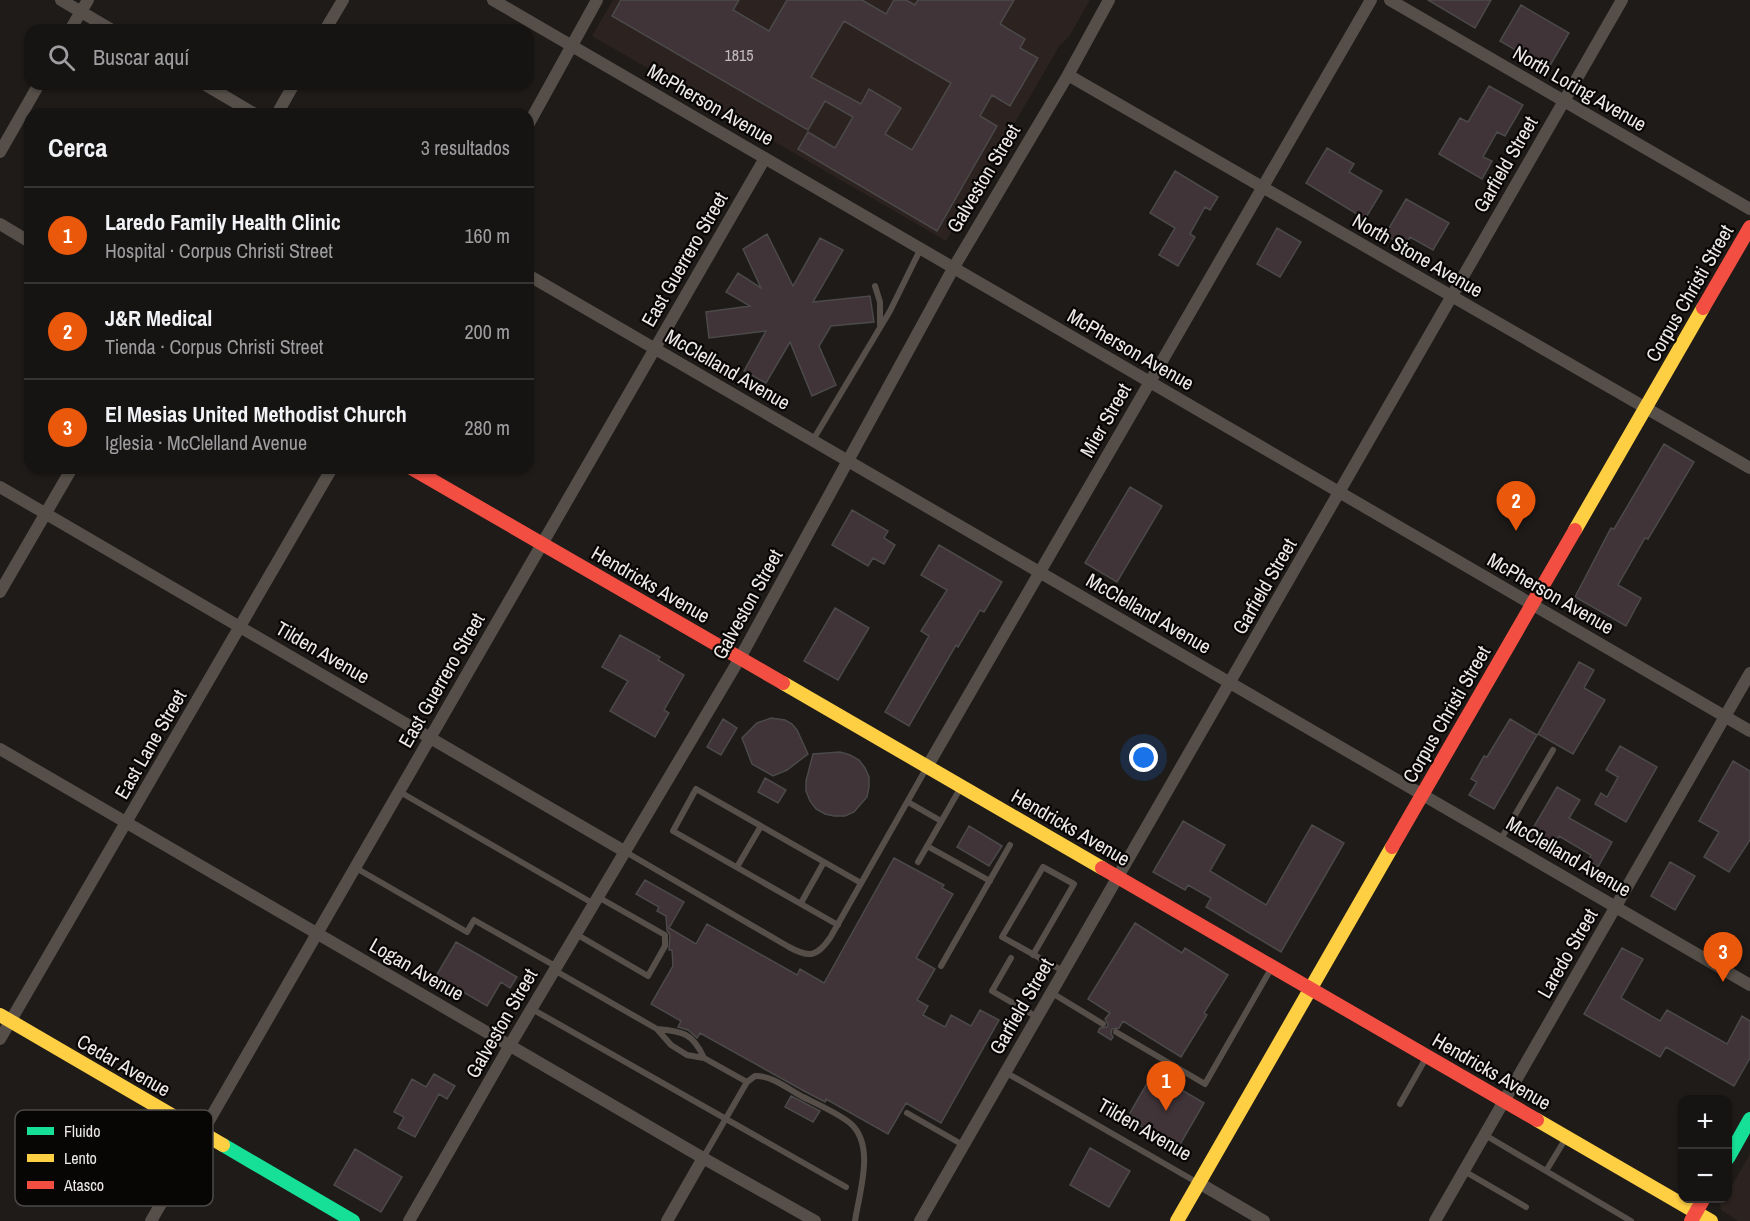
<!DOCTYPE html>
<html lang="es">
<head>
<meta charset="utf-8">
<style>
  body { margin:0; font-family:"Archivo Narrow",sans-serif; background:#1f1d1c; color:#f1f3f6 }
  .controls { position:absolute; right:18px; bottom:18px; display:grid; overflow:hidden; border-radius:12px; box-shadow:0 2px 4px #0004 }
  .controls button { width:54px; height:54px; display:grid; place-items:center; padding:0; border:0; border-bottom:2px solid #353333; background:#161413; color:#f1f3f6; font:30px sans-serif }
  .you { position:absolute; left:1144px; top:758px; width:21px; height:21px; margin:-15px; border:4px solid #fff; border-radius:50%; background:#1a73e8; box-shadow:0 0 0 9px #1a73e833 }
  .badge { display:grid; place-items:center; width:39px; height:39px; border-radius:50%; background:#ea580c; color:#fff; font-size:20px; font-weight:700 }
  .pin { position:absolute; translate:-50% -50px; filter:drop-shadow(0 2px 3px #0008) }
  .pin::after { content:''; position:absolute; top:32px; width:21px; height:18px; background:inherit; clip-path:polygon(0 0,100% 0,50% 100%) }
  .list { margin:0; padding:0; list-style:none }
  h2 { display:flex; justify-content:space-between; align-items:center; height:78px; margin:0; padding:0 24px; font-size:26px }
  h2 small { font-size:20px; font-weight:400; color:#9e9ea0 }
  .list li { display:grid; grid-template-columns:39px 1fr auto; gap:18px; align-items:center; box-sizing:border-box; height:96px; padding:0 24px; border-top:2px solid #353333 }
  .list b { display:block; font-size:22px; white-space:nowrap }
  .list p { margin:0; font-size:20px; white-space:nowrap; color:#9e9ea0 }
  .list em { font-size:20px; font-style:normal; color:#9e9ea0 }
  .icon { flex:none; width:33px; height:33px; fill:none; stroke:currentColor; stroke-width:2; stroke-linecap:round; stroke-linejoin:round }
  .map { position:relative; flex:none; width:1750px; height:1221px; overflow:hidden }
  .search { position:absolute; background:#161413; box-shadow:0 2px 4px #0004; left:24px; top:24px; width:510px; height:66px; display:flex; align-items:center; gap:15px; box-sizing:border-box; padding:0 21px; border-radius:18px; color:#9e9ea0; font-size:22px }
  .panel { position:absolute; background:#161413; box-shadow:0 2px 4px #0004; left:24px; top:108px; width:510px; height:366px; border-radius:18px }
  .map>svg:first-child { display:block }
  .built { fill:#2c221f }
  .building { fill:#403439; stroke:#4b4949; stroke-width:1.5; fill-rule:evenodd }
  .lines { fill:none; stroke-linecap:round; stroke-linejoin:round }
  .lane { stroke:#564f49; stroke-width:6 }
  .street { stroke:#564f49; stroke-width:12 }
  .fast { stroke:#16e098; stroke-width:14 }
  .slow { stroke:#ffcf43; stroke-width:14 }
  .jam { stroke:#f24e42; stroke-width:14 }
  .labels { text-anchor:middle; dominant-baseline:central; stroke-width:4.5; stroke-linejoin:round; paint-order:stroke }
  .number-label { font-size:16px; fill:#c1bcbc }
  .street-label { font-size:20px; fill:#ece9e8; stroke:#080605 }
  .key { fill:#080605; stroke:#4c4a49; stroke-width:1.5 }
  .key-label { font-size:16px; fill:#ece9e8 }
</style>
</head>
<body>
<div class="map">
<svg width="1750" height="1221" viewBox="0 0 1750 1221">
  <rect width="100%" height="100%" fill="#1e1b19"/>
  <path class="built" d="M613,0h477l-20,35 -10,10 -114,196 -354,-205z
    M1750,1154v67h-12l-17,-11 -1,-6 4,-5 4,-1v-6z"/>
  <path class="building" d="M621,0h118l-6,10 36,21 18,-31h75l24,14 8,-14h12l9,5 3,-5h96l-14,24 25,15 -5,9 18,10 -28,48 -18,-11 -12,21 17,10 -60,105 -139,-82 10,-17 27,16 18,-31 -28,-16 -17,29 -196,-114zM844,21l107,62 -39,67 -27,-16 16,-26 -32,-19 -8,15 -50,-27z
    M1428,0h63l-16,28z
    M1521,5l48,28 -21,36 -48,-28z
    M1489,86l34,19 -18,31 -8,-4 -14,25 9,4 -10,18 -43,-25 21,-36 8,4z
    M1327,148l27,16 -5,8 33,19 -17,28 -59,-36z
    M1175,171l43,26 -8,13 -5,-3 -15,27 5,3 -17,29 -19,-11 16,-27 -25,-15z
    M1406,199l43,24 -16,27 -23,-13 -5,9 -20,-11z
    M1277,228l24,14 -21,35 -23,-13z
    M767,234l26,52 27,-48 23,12 -30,52 57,-6 4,26 -43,4 -12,20 17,39 -24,11 -22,-54 -24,41 -22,-12 22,-40 -57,7 -3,-26 44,-6 -24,-14 12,-19 23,15 -18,-39z
    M1664,444l30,18 -46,77 -3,-1 -27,47 23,13 -15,28 -51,-29 36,-69 3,1z
    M1130,487l32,19 -45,76 -32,-19z
    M852,510l36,21 -4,7 11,7 -11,19 -11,-6 -5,8 -36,-21z
    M939,545l63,37 -18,30 -4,-2 -22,37 -2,-2 -47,81 -24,-14 44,-76 -8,-5 26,-41 -26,-15z
    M835,608l34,20 -31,52 -34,-19z
    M620,635l40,22 -2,3 26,15 -20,35 5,3 -14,24 -45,-26 18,-30 -26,-14z
    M1579,662l15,8 -10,18 21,12 -32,54 -35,-20z
    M771,718l14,2 7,4 5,6 11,24 -21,16 -14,6 -21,-12 -10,-26 15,-15z
    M723,719l14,9 -16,27 -14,-8z
    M1510,719l27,16 -43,74 -25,-14 8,-13 -6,-3 13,-23 3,1z
    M1620,746l37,21 -31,55 -31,-18 6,-11 6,4 11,-20 -12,-7z
    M840,752l10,3 9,5 6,8 4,9v10l-2,10 -13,15 -9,4h-11l-9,-2 -9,-5 -6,-8 -4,-10v-10l7,-27z
    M1733,761l17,10v69l-21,32 -25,-15 15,-25 -20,-11z
    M765,778l21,12 -8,13 -20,-11z
    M1557,787l23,13 -11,18 43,24 -14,25 -10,-6 3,-6 -32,-19 -7,12 -23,-13z
    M1183,821l42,24 -15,26 56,34 46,-80 32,18 -63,109 -75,-45 5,-9 -23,-13 -3,5 -32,-18z
    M969,826l33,20 -13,20 -32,-19z
    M894,858l50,27 -2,3 11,6 -37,64 19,11 -18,31 11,6 -5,9 22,12 6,-12 20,11 9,-16 19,10 -58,103 -35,-20 -18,31 -62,-35 -1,3 -21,-11 -104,-58 -3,5 -9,-8 -10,-3 3,-6 -30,-17 22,-38 -1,-16h-3l1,-15 -3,-5 -1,-14 -9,-5 2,-4 -23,-13 9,-14 39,22 -15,26 27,16 11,-20 90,51 3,-6 24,14z
    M1670,862l25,14 -20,34 -24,-14z
    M1135,923l47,30 3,-5 43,27 -24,38 3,2 -26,42 -58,-36 -4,7 -7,1 -1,4 2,4 -2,3 -13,-8 2,-4 7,-1 1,-3 -3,-5 5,-6 -22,-14z
    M456,942l61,35 -7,11 -9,-6 -14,24 -51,-30z
    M1622,948l21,11 -22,39 39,23 7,-11 60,34 15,-28 8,5v37l-16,28 -68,-39 -6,10 -76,-43z
    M1153,1073l51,30 -26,45 -51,-30z
    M434,1074l21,12 -8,13 -8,-5 -24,43 -17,-9 6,-11 -10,-5 18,-33 14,8z
    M791,1096l29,15 -7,11 -28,-15z
    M1090,1148l40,23 -21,36 -39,-22z
    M355,1149l47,28 -21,35 -47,-27z"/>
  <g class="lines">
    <path class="lane" d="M875,286l5,16v24
      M813,440l77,-129 31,-63
      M400,792l194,112
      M908,802l33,19
      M1501,839l52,-89
      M927,846l63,35
      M624,851l165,96c20,11 28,10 41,-9l97,-171
      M918,862l43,-75
      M737,867l24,-41
      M356,868l111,64 7,-12 83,47
      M801,903l23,-41
      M838,925l-165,-94 23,-42 165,94
      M576,934l72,42 17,-30v-11l-67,-38
      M1033,955l41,-71 -31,-17 -41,70 61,34
      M1011,958l-19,33 45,26
      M941,966l69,-121
      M554,970l103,59 14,16 16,10 17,3 43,24
      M1052,993l51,31
      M532,1009l314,178
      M657,1029c25,2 36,4 47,29
      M1116,1032l89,52 67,-117
      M1005,1072l193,111
      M1400,1104l26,-46
      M907,1113l56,32
      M1485,1135l61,36
      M1566,1138l-20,33 85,50
      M703,1158l44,-76 8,-6c15,-1 32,12 46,20 16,8 35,16 49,27 26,22 9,70 5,98
      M1464,1171l62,36"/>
    <path class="street" d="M61,0l51,30
      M493,0l1257,731
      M1390,0l360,209
      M70,30l18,-30
      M325,30l18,-30
      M1068,75l682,393
      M204,84l51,30
      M277,114l17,-30
      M528,125l69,-125
      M0,152l39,-68
      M0,224l30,18
      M528,275l1222,710
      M0,487l624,364
      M0,592l72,-124
      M0,749l703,409 112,63
      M927,767l444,-767
      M0,1039l332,-571
      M1199,1183l65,38
      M151,1221l614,-1063
      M409,1221l101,-176 230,-387 214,-391 114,-192 41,-75
      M667,1221l36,-63
      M920,1221l702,-1221
      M1435,1221l315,-548"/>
    <path class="fast" d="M223,1145l130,76
      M1728,1158l22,-39"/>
    <path class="slow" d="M1575,530l128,-222
      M783,683l319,185
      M0,1015l223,130
      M1537,1120l174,101
      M1177,1221l215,-374"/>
    <path class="jam" d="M1703,308l47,-81
      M411,468l372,215
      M1392,847l183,-317
      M1102,868l435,252
      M1691,1221l13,-23"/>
  </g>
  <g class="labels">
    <g class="number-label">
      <text x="739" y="55">1815</text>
    </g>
    <g class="street-label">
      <text transform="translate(1580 88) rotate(30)">North Loring Avenue</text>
      <text transform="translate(711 104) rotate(30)">McPherson Avenue</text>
      <text transform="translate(1505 164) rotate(-60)">Garfield Street</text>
      <text transform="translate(983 178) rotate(-59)">Galveston Street</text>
      <text transform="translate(1418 255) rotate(30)">North Stone Avenue</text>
      <text transform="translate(684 259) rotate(-60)">East Guerrero Street</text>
      <text transform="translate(1689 293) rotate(-60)">Corpus Christi Street</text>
      <text transform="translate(1131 349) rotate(30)">McPherson Avenue</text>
      <text transform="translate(728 369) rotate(30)">McClelland Avenue</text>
      <text transform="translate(1105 420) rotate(-60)">Mier Street</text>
      <text transform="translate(651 584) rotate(30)">Hendricks Avenue</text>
      <text transform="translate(1264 586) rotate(-60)">Garfield Street</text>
      <text transform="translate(1551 593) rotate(30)">McPherson Avenue</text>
      <text transform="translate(747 604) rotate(-61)">Galveston Street</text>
      <text transform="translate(1149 613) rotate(30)">McClelland Avenue</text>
      <text transform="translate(323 652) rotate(30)">Tilden Avenue</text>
      <text transform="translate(441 680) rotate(-60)">East Guerrero Street</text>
      <text transform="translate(1446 714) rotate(-60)">Corpus Christi Street</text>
      <text transform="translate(150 744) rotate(-60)">East Lane Street</text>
      <text transform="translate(1071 827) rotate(30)">Hendricks Avenue</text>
      <text transform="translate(1569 856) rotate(30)">McClelland Avenue</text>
      <text transform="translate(1567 953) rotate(-60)">Laredo Street</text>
      <text transform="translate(417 969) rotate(30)">Logan Avenue</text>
      <text transform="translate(1021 1006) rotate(-60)">Garfield Street</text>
      <text transform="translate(501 1023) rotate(-60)">Galveston Street</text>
      <text transform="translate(124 1065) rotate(30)">Cedar Avenue</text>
      <text transform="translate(1492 1071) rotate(30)">Hendricks Avenue</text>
      <text transform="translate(1145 1129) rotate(30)">Tilden Avenue</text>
    </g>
  </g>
  <rect x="15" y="1110" width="198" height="96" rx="9" class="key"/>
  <rect x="27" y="1127" width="27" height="8" fill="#16e098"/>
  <rect x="27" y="1154" width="27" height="8" fill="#ffcf43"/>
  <rect x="27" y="1181" width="27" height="8" fill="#f24e42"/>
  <g class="key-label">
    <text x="64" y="1137">Fluido</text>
    <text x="64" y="1164">Lento</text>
    <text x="64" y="1191">Atasco</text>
  </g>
</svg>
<div class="controls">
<button>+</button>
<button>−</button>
</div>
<div class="you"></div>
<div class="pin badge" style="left:1166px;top:1111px">1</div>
<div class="pin badge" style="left:1516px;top:531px">2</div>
<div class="pin badge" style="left:1723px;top:982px">3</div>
<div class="search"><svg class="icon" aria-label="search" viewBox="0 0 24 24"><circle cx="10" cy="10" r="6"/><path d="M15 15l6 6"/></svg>Buscar aquí</div>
<section class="panel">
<h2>Cerca<small>3 resultados</small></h2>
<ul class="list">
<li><span class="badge">1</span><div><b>Laredo Family Health Clinic</b><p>Hospital · Corpus Christi Street</p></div><em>160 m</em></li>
<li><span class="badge">2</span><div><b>J&amp;R Medical</b><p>Tienda · Corpus Christi Street</p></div><em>200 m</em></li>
<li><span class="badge">3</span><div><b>El Mesias United Methodist Church</b><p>Iglesia · McClelland Avenue</p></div><em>280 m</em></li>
</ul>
</section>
</div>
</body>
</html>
